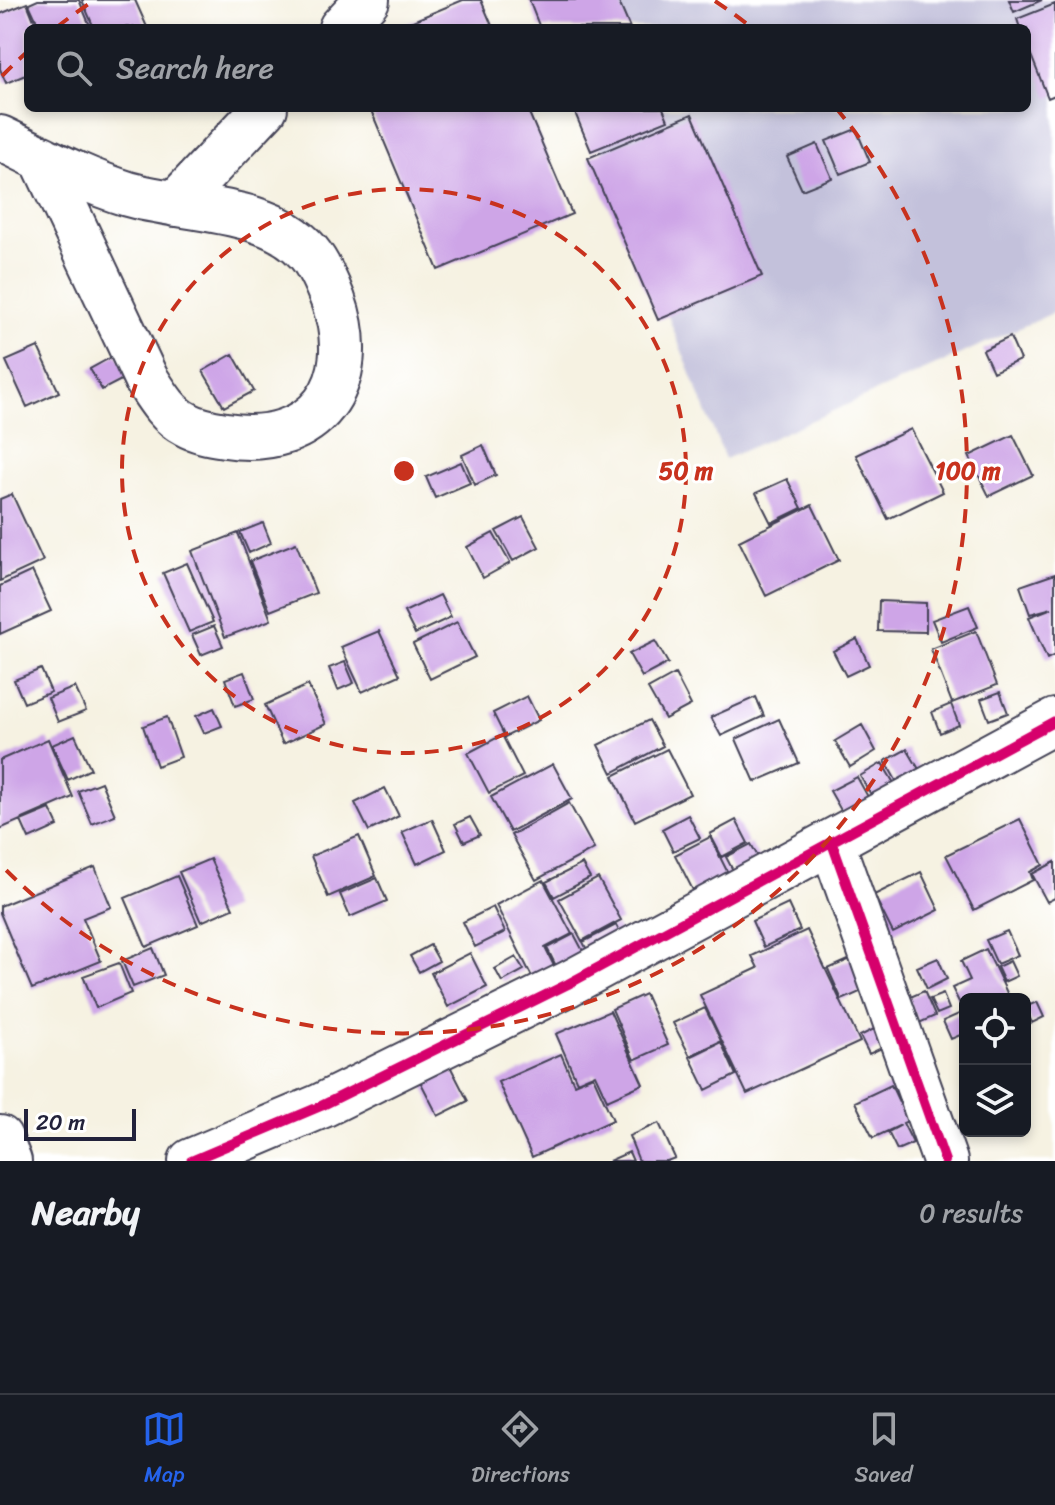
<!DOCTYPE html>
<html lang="en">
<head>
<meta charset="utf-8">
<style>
  body { margin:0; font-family:Sriracha,sans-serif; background:#242831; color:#f1f3f6 }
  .controls { position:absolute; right:24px; bottom:24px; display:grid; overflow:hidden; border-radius:12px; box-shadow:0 4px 12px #0003 }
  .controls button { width:72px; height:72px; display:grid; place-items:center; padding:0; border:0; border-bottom:2px solid #363941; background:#171b24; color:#f1f3f6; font:40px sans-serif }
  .scale { position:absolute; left:24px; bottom:20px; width:112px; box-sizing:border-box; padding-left:8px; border:4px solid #22223b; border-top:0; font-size:22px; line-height:28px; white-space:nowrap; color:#22223b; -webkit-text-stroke:6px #fff; paint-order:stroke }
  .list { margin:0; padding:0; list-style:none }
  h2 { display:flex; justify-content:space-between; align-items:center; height:104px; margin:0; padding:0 32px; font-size:34px }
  h2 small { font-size:26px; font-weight:400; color:#9ea1a6 }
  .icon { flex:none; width:44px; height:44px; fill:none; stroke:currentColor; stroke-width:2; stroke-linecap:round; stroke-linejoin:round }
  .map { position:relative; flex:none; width:1055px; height:1161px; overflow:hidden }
  .search { position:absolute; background:#171b24; box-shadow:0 4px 12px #0003; left:24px; right:24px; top:24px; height:88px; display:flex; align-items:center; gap:20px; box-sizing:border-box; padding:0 28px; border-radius:12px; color:#9ea1a6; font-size:30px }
  .sheet { height:232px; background:#171b24 }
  nav { display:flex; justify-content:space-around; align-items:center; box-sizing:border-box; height:112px; border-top:2px solid #363941; background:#171b24; font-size:22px; color:#9ea1a6 }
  nav a { display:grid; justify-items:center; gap:4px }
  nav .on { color:#2563eb }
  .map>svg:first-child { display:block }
  .industrial { fill:#c3c1db }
  .building { fill:#cea5e7 }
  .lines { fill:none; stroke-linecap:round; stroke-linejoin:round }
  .minor-casing { stroke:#424154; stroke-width:48 }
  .minor { stroke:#fff; stroke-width:44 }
  .cycleway-casing { stroke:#fff; stroke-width:15 }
  .cycleway { stroke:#d6006c; stroke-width:10 }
  .ring { fill:none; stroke:#c8321e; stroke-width:4; stroke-dasharray:14 10 }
  .centre { fill:#c8321e; stroke:#fff; stroke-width:4 }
  .ring-label { font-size:24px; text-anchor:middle; font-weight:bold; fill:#c8321e; stroke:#fff; stroke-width:6; stroke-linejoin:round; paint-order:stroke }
</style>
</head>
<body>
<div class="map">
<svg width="1055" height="1161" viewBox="0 0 1055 1161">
  <rect width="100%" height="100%" fill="#fff"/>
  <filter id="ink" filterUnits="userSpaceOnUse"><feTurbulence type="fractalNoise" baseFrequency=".0125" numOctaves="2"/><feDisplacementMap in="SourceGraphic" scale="16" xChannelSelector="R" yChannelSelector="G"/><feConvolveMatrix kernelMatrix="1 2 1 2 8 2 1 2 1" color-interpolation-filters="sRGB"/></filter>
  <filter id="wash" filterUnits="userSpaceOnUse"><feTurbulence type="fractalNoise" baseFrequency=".006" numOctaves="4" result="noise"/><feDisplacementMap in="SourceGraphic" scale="32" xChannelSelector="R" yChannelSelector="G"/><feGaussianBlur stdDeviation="1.8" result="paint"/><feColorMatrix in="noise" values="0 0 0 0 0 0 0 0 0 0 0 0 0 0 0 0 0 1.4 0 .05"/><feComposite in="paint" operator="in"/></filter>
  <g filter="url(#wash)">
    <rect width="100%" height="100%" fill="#f6f2e2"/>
    <path class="industrial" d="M542,0h513v312l-330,147 -140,-351h442v-80h-474z"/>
    <g id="blocks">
      <path class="building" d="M38,0h41l12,28h-51l-11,-24z
        M82,0h53l12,27 -53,1z
        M463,0h18l12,28h-97z
        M529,0h89l12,28h-90z
        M1009,0h33l-28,12z
        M27,3l10,25h-9v46l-22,9 -6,-14v-55z
        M1055,4v91l-7,3 -21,-53v-17h-7l-3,-9z
        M370,108h157l45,106 -134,56z
        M573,108h90l5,12 -77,31z
        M692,114l70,162 -104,44 -70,-162z
        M856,129l14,33 -30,12 -14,-33z
        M817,144l15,34 -30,12 -15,-33z
        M1010,337l10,23 -27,12 -10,-22z
        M38,347l21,45 -32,15 -21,-46z
        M117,354l12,22 -27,14 -12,-21z
        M233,354l21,37 -30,16 -21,-36z
        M911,429l32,63 -55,27 -32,-64z
        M1013,435l20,40 -44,21 -20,-40z
        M483,445l13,30 -21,10 -13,-30z
        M461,462l9,21 -35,15 -9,-21z
        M787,479l15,29 -31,15 -15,-30z
        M12,494l31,67 -43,20v-82z
        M812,505l27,55 -73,36 -27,-55z
        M523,517l16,30 -26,14 -17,-30z
        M263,523l8,20 -22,10 -9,-21z
        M238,533l33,87 -46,17 -33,-86z
        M493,533l17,30 -27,15 -16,-31z
        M296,543l20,50 -46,18 -20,-50z
        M187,563l26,59 -24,10 -26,-59z
        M32,571l19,40 -51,23v-48z
        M1055,574v81l-8,4 -18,-42 23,-9 -22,6 -10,-28z
        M440,595l11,22 -36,17 -11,-22z
        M879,601l47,2v29l-48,-1z
        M969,606l9,21 -37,15 -9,-22z
        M457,622l18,35 -45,22 -17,-35z
        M214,626l9,20 -22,9 -9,-20z
        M379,631l21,44 -38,17 -21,-45z
        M976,631l21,54 -45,18 -21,-54z
        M857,639l12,26 -23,11 -13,-25z
        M655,641l13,22 -26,14 -13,-23z
        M345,662l9,21 -16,7 -9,-22z
        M41,669l10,23 -27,11 -10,-23z
        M244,672l10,27 -19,7 -10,-27z
        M675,674l16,31 -26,14 -17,-30z
        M308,685l18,39 -43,20 -18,-39z
        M75,687l11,24 -28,11 -10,-24z
        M1000,692l8,21 -19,7 -8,-21z
        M527,696l12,24 -34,17 -12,-24z
        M756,697l8,19 -43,20 -10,-19z
        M951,704l8,21 -19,8 -8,-21z
        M214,708l8,18 -18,7 -8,-17z
        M167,717l14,40 -24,9 -14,-40z
        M779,719l20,44 -44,19 -19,-43z
        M649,720l14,26 -51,27 -14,-28z
        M862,725l14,26 -26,16 -15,-26z
        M75,735l16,34 -23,11 -16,-35z
        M502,735l21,41 -34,17 -21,-40z
        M48,739l25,58 -73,32v-69z
        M667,749l23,45 -55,27 -22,-45z
        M907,749l16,27 -22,13 -16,-28z
        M882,763l16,27 -22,13 -16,-27z
        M553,764l19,35 -62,33 -19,-35z
        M857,777l16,29 -26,15 -17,-30z
        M101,782l14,33 -23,9 -14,-33z
        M385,788l14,28 -30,15 -14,-28z
        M569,803l25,46 -58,31 -25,-45z
        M50,809l8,17 -29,13 -8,-18z
        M688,815l12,23 -27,13 -11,-22z
        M470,817l10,18 -16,7 -9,-18z
        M432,819l14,31 -29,14 -15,-32z
        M1020,819l23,46 -13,7 3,8 -59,30 -28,-55z
        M736,820l12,23 -26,14 -12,-23z
        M359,836l17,40 -48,21 -17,-41z
        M710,837l26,52 -35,17 -26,-51z
        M751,844l16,29 -26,13 -15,-29z
        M210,859l23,49 -32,14 -22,-50z
        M1055,862v36l-8,4 -15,-28z
        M582,864l8,14 -36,19 -8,-15z
        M95,867l16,40 -28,11 18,43 -69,28 -32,-76v-7z
        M921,872l18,38 -46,23 -19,-38z
        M177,876l21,49 -52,22 -21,-49z
        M377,878l10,23 -37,16 -10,-23z
        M598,878l23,42 -39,21 -23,-42z
        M543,880l29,54 -27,14 11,22 -22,11 -38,-76z
        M788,904l12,26 -36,17 -12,-26z
        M493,907l12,25 -30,15 -12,-25z
        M616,925l13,25 -34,16 -12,-24z
        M807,930l53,112 -113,52 -47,-99 58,-27 -6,-12z
        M1007,931l11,24 -21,9 -11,-24z
        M574,934l18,34 -28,14 -17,-34z
        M430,945l9,16 -20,11 -9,-16z
        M153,948l11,27 -31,12 -11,-26z
        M986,949l24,50h-45v15l-13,-26 18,-8 -9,-19z
        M470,953l17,34 -39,20 -17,-34z
        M516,957l8,13 -22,12 -7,-13z
        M855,957l14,31 -27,12 -14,-31z
        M938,958l9,21 -20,10 -10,-22z
        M1010,961l7,15 -13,6 -7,-15z
        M119,963l12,30 -35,15 -13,-32z
        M924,991l11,25 -16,7 -11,-25z
        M645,994l23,51 -34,15 -22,-51z
        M943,994l6,15 -12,5 -7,-15z
        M1037,1002l7,15 -12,6 -7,-16z
        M705,1008l16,33 -31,15 -17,-33z
        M610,1011l33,73 -36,16 -12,-26 -18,8 -21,-48z
        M961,1013l4,8v12l-14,6 -8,-18z
        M880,1026l8,19 -19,9 -9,-18z
        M721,1042l15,33 -30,15 -16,-33z
        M561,1054l13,30 19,-8 20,44 -81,37 -34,-75z
        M450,1066l18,35 -30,15 -18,-35z
        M891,1085l17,36 -5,2 10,20 -16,7 -9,-18 13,-7 -28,13 -18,-36z
        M659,1123l16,35 -8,3h-28l-10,-25z
        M629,1152l4,9h-24z"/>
    </g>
  </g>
  <g filter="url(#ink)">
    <use href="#blocks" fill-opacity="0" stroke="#424154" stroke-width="2"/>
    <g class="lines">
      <defs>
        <path id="minor" d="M341,28l26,-28
          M0,138c42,20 83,42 128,56 55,16 141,12 180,58 11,13 19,32 25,48 30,83 -17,149 -107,135 -13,-2 -28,-4 -40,-11 -18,-9 -29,-28 -40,-45l-104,-221
          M175,204l90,-96
          M832,843l113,318
          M0,1138l9,23
          M191,1161l130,-55 247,-122 487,-263"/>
      </defs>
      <use href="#minor" class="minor-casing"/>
      <use href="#minor" class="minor"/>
      <defs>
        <path id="cycleway" d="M832,843l113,318
          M191,1161l130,-55 247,-122 487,-263"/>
      </defs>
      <use href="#cycleway" class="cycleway-casing"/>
      <use href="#cycleway" class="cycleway"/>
    </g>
  </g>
  <g class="ring">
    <circle cx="404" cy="471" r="282"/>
    <path d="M2 76A564 564 0 0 1 27 52M57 27A564 564 0 0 1 93 1M715 1A564 564 0 0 1 751 27M836 108A564 564 0 0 1 2 866"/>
  </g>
  <circle cx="404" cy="471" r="12" class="centre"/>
  <g class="ring-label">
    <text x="686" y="479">50 m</text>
    <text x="968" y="479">100 m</text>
  </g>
</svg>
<div class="controls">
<button><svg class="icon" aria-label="locate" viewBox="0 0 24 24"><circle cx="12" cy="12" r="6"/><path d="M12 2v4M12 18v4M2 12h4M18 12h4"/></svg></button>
<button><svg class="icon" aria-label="layers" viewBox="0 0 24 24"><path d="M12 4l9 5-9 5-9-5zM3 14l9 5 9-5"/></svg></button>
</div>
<div class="scale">20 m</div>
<div class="search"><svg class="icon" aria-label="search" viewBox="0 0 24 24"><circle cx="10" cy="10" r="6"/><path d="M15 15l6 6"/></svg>Search here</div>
</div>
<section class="sheet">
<h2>Nearby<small>0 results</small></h2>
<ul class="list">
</ul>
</section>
<nav>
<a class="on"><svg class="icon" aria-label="map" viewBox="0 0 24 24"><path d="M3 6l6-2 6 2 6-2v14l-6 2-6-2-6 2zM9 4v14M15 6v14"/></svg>Map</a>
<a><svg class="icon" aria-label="directions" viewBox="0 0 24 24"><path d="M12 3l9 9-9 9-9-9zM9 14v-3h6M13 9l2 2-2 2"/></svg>Directions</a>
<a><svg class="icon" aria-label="saved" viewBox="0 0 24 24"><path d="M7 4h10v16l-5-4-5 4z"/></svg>Saved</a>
</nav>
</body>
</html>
